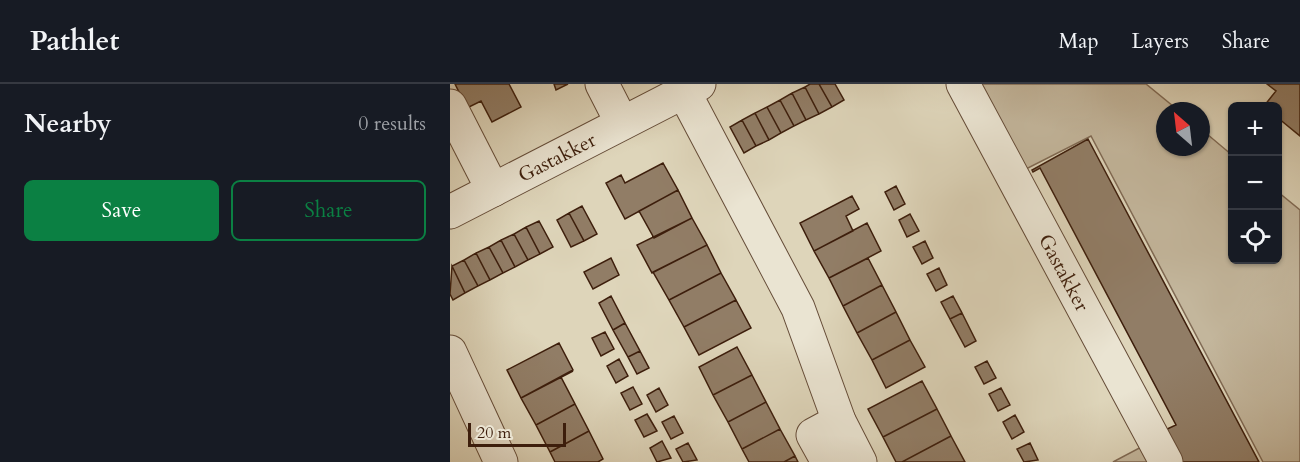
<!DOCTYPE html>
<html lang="en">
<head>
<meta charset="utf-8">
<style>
  body { margin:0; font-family:Cardo,serif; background:#242831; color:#f1f3f6 }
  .controls { position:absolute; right:18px; top:18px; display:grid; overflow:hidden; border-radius:9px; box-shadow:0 2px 4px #0004 }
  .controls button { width:54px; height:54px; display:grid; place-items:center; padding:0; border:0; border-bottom:2px solid #363941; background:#171b24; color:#f1f3f6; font:30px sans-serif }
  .compass { position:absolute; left:706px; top:18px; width:54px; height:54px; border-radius:50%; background:#171b24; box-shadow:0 2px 4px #0004; rotate:332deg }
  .scale { position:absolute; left:18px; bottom:15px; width:98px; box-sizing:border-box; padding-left:6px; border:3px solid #3d1e0c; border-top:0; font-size:16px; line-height:21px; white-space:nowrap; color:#3d1e0c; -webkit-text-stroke:4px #eae4d2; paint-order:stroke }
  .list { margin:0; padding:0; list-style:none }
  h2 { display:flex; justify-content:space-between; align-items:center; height:78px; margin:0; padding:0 24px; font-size:26px }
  h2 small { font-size:20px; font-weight:400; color:#9ea1a6 }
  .actions { display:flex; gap:12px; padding:18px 24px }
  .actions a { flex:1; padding:14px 0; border:2px solid #0b8043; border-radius:9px; text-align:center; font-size:21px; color:#0b8043 }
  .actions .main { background:#0b8043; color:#fff }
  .icon { flex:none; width:33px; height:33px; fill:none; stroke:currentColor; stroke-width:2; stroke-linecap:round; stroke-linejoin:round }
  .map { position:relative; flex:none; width:850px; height:378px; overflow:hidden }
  header { display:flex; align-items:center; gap:36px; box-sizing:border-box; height:84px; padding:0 30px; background:#171b24; border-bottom:2px solid #363941 }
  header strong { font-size:28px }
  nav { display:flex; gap:33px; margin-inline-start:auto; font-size:21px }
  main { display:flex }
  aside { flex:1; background:#171b24 }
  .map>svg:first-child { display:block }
  .green { fill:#c3b69c; stroke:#806a54; stroke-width:1.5 }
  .building { fill:#917d66; stroke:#3d1e0c; stroke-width:1.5 }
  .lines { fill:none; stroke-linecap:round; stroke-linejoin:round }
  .street-casing { stroke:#654c38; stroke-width:35 }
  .street { stroke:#eae4d2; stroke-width:33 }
  .labels { text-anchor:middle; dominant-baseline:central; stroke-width:5; stroke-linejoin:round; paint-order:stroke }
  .street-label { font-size:20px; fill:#3d1e0c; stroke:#eae4d2 }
</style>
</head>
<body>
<header>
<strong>Pathlet</strong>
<nav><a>Map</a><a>Layers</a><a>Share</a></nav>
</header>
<main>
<aside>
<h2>Nearby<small>0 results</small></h2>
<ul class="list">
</ul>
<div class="actions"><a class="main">Save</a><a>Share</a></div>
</aside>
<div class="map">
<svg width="850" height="378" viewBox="0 0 850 378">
  <rect width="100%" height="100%" fill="#ded5ba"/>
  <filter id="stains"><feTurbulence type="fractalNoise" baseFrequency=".00333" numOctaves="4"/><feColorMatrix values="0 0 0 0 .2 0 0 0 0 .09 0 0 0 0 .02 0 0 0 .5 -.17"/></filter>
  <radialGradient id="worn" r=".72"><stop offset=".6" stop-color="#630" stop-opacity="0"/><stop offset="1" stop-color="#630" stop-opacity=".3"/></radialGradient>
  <path class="green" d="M530,0h166l33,27h-14v36h36v-18l31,26v105h46v-68l22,18v252h-37l-172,-326 -65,33z
    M695,361l9,17h-41z"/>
  <path class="building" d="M5,0h54l12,23 -29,15 -11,-21 -14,7z
    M104,0h14l-12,6z
    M360,0h9l13,23 -13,7 -14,-27z
    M369,0h16l9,16 -12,7z
    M817,0h33v52l-22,-18v-12h-14l12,-15z
    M355,3l14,27 -13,6 -14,-27z
    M342,9l14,27 -12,6 -14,-26z
    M330,16l14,26 -13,7 -14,-26z
    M317,23l14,26 -12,7 -14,-27z
    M305,29l14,27 -13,6 -14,-26z
    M292,36l14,26 -12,7 -14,-26z
    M638,55l171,323h-86l-10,-31 13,-6 -136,-257 -7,4 -1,-2z
    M213,79l15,27 -53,29 -19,-36 15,-8 4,8z
    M446,102l9,18 -11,6 -9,-18z
    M228,106l14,28 -38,20 -15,-27z
    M402,112l7,13 -13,7 7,15 -39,20 -14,-28z
    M132,122l15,28 -13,7 -15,-28z
    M119,129l15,28 -13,6 -14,-27z
    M460,130l9,17 -12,6 -8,-17z
    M242,134l15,27 -55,28 -15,-28z
    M89,137l14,26 -13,7 -14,-27z
    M417,139l14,28 -52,27 -15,-27z
    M76,143l14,27 -12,6 -14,-26z
    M64,150l14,26 -13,7 -14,-27z
    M51,156l14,27 -12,6 -14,-26z
    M475,157l8,17 -11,6 -9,-17z
    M257,161l14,28 -52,27 -16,-28z
    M39,163l14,26 -13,7 -14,-27z
    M26,169l14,27 -12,6 -14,-26z
    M161,174l8,17 -26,14 -9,-17z
    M418,174l14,27 -39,21 -14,-28z
    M14,176l14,26 -13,7 -13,-27z
    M2,182l13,27 -12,7 -3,-6z
    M489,184l8,17 -11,6 -9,-17z
    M271,189l15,27 -52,27 -15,-27z
    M432,201l14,27 -39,21 -14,-27z
    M161,212l14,27 -12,7 -14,-27z
    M503,212l9,17 -12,6 -9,-17z
    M286,216l15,28 -52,27 -15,-28z
    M446,228l14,28 -38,20 -15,-27z
    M512,229l14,28 -11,6 -15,-28z
    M175,239l15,28 -12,6 -15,-27z
    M155,248l9,17 -13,7 -9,-18z
    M460,256l15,27 -39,21 -14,-28z
    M109,259l14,27 -52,28 -14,-28z
    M287,263l15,28 -39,20 -14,-28z
    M190,267l9,17 -12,6 -9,-17z
    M169,275l9,17 -12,7 -9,-17z
    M537,277l9,17 -12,6 -9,-17z
    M123,287l-12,6 14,27 -39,21 -15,-27z
    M302,291l14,27 -38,20 -15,-27z
    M472,297l15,28 -54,28 -15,-28z
    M183,303l9,17 -12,6 -9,-17z
    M209,304l9,17 -12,7 -9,-17z
    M551,304l9,17 -12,6 -9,-17z
    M316,318l14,27 -38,20 -14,-27z
    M125,320l14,27 -39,21 -14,-27z
    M487,325l14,27 -49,26h-6l-13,-25z
    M197,330l10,17 -13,6 -9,-17z
    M565,331l9,17 -12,7 -9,-17z
    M224,332l9,17 -12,6 -9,-17z
    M330,345l15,27 -11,6h-35l-7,-13z
    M139,347l14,28 -5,3h-43l-5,-10z
    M501,352l14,26h-63z
    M212,357l9,17 -14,4 -7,-14z
    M238,359l9,17 -14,2 -7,-13z
    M580,359l8,17 -14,2 -7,-13z
    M345,372l3,6h-14z"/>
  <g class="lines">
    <defs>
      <g id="street">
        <path d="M152,0l20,39"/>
        <path id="s1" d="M513,0l203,378"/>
        <path d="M234,8l114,216 41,113 21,41"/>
        <path d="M0,22l43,84"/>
        <path id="s2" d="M0,128l249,-128"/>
        <path d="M0,268l51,110"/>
        <path d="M378,378l-15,-27 26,-14"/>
      </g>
    </defs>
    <use href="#street" class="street-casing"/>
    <use href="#street" class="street"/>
  </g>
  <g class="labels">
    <g class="street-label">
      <text stroke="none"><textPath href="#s2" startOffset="120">Gastakker</textPath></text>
      <text stroke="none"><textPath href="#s1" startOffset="214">Gastakker</textPath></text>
    </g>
  </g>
  <rect width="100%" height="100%" filter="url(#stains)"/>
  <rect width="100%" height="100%" fill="url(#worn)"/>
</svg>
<div class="controls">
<button>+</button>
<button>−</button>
<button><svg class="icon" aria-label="locate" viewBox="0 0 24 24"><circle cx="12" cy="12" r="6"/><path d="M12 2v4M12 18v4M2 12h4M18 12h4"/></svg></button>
</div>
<svg class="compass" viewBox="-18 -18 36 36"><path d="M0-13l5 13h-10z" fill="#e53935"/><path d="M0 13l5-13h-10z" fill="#9ea1a6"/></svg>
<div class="scale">20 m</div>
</div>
</main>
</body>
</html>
